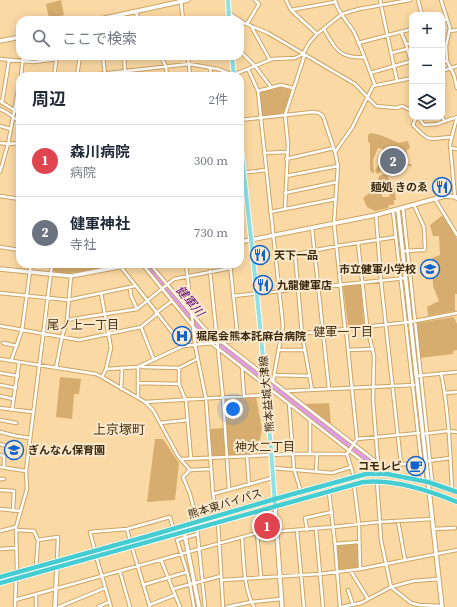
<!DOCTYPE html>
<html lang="ja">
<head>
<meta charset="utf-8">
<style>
  body { margin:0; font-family:"Source Serif 4","Noto Sans JP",serif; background:#f6f6f7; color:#1f2937 }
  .controls { position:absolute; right:12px; top:12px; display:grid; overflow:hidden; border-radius:8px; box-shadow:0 2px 10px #0003 }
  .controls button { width:36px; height:36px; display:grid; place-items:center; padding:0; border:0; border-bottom:1px solid #e0e1e3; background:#fff; color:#1f2937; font:20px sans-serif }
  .you { position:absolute; left:233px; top:409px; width:14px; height:14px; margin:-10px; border:3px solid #fff; border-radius:50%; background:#1a73e8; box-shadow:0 0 0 6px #1a73e833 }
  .badge { display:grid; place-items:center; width:26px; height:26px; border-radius:50%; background:#111827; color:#fff; font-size:13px; font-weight:700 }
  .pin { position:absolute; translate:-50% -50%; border:2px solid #fff; box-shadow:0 1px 4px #0006 }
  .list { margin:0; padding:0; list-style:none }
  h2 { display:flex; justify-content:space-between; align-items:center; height:52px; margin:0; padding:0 16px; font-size:17px }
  h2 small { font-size:13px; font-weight:400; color:#747a83 }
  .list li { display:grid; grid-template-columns:26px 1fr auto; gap:12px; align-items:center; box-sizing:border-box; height:72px; padding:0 16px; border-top:1px solid #e0e1e3 }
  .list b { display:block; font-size:15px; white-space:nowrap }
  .list p { margin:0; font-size:13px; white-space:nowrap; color:#747a83 }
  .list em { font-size:13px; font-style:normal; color:#747a83 }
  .icon { flex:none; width:22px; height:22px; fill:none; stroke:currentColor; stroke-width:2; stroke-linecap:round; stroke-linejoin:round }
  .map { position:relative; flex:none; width:457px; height:607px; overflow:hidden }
  .search { position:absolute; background:#fff; box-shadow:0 2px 10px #0003; left:16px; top:16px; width:228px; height:44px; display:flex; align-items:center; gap:10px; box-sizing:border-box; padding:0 14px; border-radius:12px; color:#747a83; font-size:15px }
  .panel { position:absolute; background:#fff; box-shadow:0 2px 10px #0003; left:16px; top:72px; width:228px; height:196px; border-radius:12px }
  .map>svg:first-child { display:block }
  .green { fill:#d6ad6e }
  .water { fill:#df9bf4 }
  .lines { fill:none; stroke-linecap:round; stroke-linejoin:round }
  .street-casing { stroke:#cea462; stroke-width:4.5 }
  .secondary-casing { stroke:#cea462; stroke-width:5.5 }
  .primary-casing { stroke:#fff; stroke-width:6 }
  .highway-casing { stroke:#fff; stroke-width:6 }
  .street { stroke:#fff; stroke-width:2.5 }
  .secondary { stroke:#fff; stroke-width:3.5 }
  .primary { stroke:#90e1e3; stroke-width:4 }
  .highway { stroke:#46cdd1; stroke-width:4.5 }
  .labels { text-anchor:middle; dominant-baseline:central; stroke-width:4; stroke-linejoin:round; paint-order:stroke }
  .poi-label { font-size:11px; font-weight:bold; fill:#39290d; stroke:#fae9cf; text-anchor:start }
  .street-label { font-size:11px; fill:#39290d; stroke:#fae9cf }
  .water-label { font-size:12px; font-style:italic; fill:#5d0072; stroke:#fae9cf }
  .neighbourhood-label { font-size:12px; fill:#48330f; stroke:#fae9cf }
  .quarter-label { font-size:13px; fill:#48330f; stroke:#fae9cf }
</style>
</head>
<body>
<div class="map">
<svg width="457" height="607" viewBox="0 0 457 607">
  <rect width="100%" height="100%" fill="#fbd9a4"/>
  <path class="green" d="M61,0l3,15 -15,4 -3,-15z
    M280,87l11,3 -7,23 -23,4 -1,-25z
    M371,133l9,2 19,8 9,-2 2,7 -3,2 1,14h3l1,3 -8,-3v-7h-6l-1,-8 -12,2c0,4 1,10 -3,13v6l-4,4 -2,-1 -1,-3c5,-7 9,-12 8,-21l-5,-1 -5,12 1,12 -1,2 -3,-4v-27l-2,-1v-7z
    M384,174l4,2 2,9h4l2,15h-2v5h-5l-1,3 -13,3 -8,-4 -4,-9 9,-7v-3l3,-2 7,4v7h7l1,-4 -2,-5 -7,-4 -3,-3 1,-5z
    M443,215l14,24v55h-2v17l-27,5 -1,-9 12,-6 -6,-15 -1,-28 8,-3 -1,-19h-6l-3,-11z
    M54,264h66l-35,7 -16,2h-13l-3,-3z
    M361,285l3,40 -16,1 -5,-40z
    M454,317l3,7v26l-4,1v3l-33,4 -3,-35z
    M60,377l21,2 -2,15h-5l-2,25 -16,-2z
    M256,397l6,32 -2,10 -9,15 -23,2 -3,-57z
    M329,403l2,21 -27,-20z
    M224,428l2,28h-14l-2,-27z
    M155,439h8l16,24 -4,37 -28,2z
    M357,543l2,26 -21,1 -2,-25z"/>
  <path class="water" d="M142,264h7l51,61 13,12 47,35 1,8 -64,-50z
    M271,382l101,78 7,7 -2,2 -8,-5 -98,-75z"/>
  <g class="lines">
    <defs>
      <path id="street" d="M286,0l5,10 26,24
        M335,0c2,12 13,22 19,32 8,17 14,35 21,53
        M380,0l17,81
        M418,0l4,15
        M441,0l9,28 -4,18 1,15 7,14 3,13
        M181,2l2,18
        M291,10l44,-8
        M135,12l5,8
        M229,13l15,10 24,10 87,51 21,22 21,2 5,-2 10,5
        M119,15v5
        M442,21l5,-2
        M247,24l12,-20 -4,-4
        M251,26l19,34
        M324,29c10,19 16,30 40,28
        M450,31l7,-1
        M401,32l5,12 6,-1
        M358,43l54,-14
        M406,44l5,18
        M240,51l15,15 16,21
        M391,53l16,-4
        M103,56l2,20
        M124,56l1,15
        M161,56l5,11 1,9
        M188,56l2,20
        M0,59l34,3 23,-3
        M442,62l5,-1
        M210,68l1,8
        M248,69l10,22 25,235 -10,55
        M442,71l15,-5
        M370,73l42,-12
        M21,76l2,-20
        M54,76l3,-20
        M77,76l3,-20
        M82,76l107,-12 29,5 15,6 39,-16 23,-1 8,-4
        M258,91l23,-6 12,3
        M0,101l20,13
        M2,103l7,-43
        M0,109l6,3 14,10
        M416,117l-3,8c17,18 15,14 38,12
        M418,117l6,8 13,-1 20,-7
        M442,117l2,3
        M457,117l-7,27 5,53 2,2
        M240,120l73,-8 6,1 4,3 12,36 3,14 -4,57 11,106
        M0,126l11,3
        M0,143l8,1 12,-1
        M451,148l6,1
        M335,152l17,-24 21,-42 39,-8
        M264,153l23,-1
        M286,159l48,-11
        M0,172l8,-28 12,-64
        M240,173l26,-3
        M286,176l52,-10
        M285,193l52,-11
        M0,196l20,3
        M19,199l1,-6
        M435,199l22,36
        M240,201l7,-1
        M285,209l3,-65 -3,-29 19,-58 -1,-3 6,-11 8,-9 25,-20 17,-5 51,-9
        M403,209l29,271
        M393,211l30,266
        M270,212l66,-13
        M376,215l5,66 20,183
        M312,228l17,161
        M358,243l9,83 7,30 -1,44 5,63 9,11
        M0,247l20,3
        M403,251l21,-1 1,-1 -1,-22 -10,-22
        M295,254l7,80 10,56
        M276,258l61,-12 59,-9
        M142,264l53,65 16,14
        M150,264l54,64 174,135
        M186,264l9,81 11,54 7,95 4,21
        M230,264l8,76
        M121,267l62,79
        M210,271l13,127 6,92
        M130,287l1,9 6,13
        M0,293l68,7 67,-14
        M101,293l10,55 -5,21 -4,8
        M233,296l173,-18
        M156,313l16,-12
        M67,320l70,-11 37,-30 57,-11
        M0,326l79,14 62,-13 16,-13
        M141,327l13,33
        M346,329l11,110 -10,15
        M3,343l14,3
        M211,343l167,130
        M279,350h26
        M348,350l25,-1
        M0,359l96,15 6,3 43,25 8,8 25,46 12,14 -7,7 7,17 7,27
        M11,361l11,-31 9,-66
        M142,367l37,1v16l7,17 5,58
        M242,367l2,30
        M56,368l6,-31 5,-17 4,-44
        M179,368l18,-9
        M106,369l32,-2 45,-21 163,-17 64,-7 47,-9
        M0,373l18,3
        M441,373c8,39 9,78 11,117
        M274,375l36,1
        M416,376l41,-4
        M138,383l41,1
        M0,385l16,3
        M121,389l1,-21
        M287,391l127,-6
        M445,393l12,-1
        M0,396l13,3
        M138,398v-31
        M145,402l121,-7
        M289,404l5,65 7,23
        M0,408l33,4
        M12,410l7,-47
        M0,420l16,3
        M160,423l28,-3
        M0,432l16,4 14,2
        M423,434l24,-3 10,1
        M357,439l62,-6
        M0,444l6,2
        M310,454v-33
        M347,454l7,23
        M0,455l4,1v11
        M247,456l2,29
        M182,459l110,-5h55
        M0,467l26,4
        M382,467l68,-9
        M273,468l59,5 19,-6
        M190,470l21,-1
        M316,471l1,-17
        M0,479h4
        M377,481l4,59 10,47 20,16 8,2 22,1
        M354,485l5,39 1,45
        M0,490l14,1 -1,20
        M329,492l6,52 5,63
        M213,494l59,-16
        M0,509l20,2
        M398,521l7,39
        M218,522l5,85
        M197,528l8,79
        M316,529l7,78
        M433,529l22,-1
        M16,530l18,1 4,9 20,-3 -1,24
        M307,530l-2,-12 27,-6
        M0,531l16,-4
        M297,531l7,76
        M257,533l4,44
        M242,538c2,22 1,49 12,69
        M130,541l-3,-12 43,-12 3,11
        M335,544l24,-2
        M132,547l18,60
        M0,549l16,-1
        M95,551l-5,-19 37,-3
        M96,556l15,51
        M161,560l19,47
        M36,567l2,-27
        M350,570l18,29
        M17,572l-1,-45 11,-38 -1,-18 26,-207
        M120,572l10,35
        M187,572l3,12 4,23
        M222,580l98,-6 40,-5 97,-19
        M143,585l44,-13 -10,-32 21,-6
        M173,589l48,-13
        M348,590l5,15
        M15,600l242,-67 76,-6 46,-5 53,-3
        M149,605l26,-10
        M15,607l1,-28
        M36,607v-13
        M59,607l46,-19
        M98,607l11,-5
        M227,607l24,-5 30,-3
        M341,607l20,-4 30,-16 22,-6 26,-2"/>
      <path id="secondary" d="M96,20l92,-20
        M0,41l20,-4
        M398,210l44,397
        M240,242l136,-27 69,-19 12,1
        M0,269l71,7 63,-12
        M275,506l7,101
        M184,531l15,76
        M55,607l2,-41"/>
      <path id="primary" d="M228,0l1,20
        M232,56l2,20
        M240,139c14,122 27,245 35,367"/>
      <path id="highway" d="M0,577l152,-42 123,-36 91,-25h21l41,8 29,10
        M0,583l363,-101c31,-3 65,8 94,20"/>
    </defs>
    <use href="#street" class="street-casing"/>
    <use href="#secondary" class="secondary-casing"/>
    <use href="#primary" class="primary-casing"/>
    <use href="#highway" class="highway-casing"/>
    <use href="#street" class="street"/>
    <use href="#secondary" class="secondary"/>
    <use href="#primary" class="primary"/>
    <use href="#highway" class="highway"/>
  </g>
  <defs>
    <symbol id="restaurant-ring" viewBox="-11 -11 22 22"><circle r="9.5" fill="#fae9cf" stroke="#1163cd" stroke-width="1.5"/><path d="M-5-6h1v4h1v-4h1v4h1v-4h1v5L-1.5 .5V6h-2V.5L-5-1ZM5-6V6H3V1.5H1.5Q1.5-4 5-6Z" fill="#1163cd"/></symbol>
    <symbol id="school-ring" viewBox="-11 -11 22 22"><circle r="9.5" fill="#fae9cf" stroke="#1163cd" stroke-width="1.5"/><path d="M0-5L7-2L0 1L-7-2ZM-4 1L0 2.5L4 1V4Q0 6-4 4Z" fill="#1163cd"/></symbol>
    <symbol id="hospital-ring" viewBox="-11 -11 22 22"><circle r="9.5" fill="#fae9cf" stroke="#1163cd" stroke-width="1.5"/><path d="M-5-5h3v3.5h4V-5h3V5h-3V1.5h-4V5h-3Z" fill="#1163cd"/></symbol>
    <symbol id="cafe-ring" viewBox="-11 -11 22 22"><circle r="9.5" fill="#fae9cf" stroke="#1163cd" stroke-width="1.5"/><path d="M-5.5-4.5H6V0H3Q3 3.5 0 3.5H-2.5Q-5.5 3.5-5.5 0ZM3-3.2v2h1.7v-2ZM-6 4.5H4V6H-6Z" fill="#1163cd"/></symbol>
  </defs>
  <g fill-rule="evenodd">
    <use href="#restaurant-ring" x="431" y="176" width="22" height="22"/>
    <use href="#restaurant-ring" x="249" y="244" width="22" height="22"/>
    <use href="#school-ring" x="419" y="258" width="22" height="22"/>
    <use href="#restaurant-ring" x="252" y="274" width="22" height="22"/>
    <use href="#hospital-ring" x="171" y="325" width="22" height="22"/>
    <use href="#school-ring" x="3" y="439" width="22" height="22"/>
    <use href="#cafe-ring" x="405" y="455" width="22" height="22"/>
  </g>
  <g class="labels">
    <g class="poi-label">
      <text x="428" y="187" text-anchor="end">麺処 きのゑ</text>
      <text x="274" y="255">天下一品</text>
      <text x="416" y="269" text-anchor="end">市立健軍小学校</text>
      <text x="277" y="285">九龍健軍店</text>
      <text x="196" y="336">堀尾会熊本託麻台病院</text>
      <text x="28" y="450">ぎんなん保育園</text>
      <text x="402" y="466" text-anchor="end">コモレビ</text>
    </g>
    <g class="street-label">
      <text transform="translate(267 394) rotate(-95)">熊本益城大津線</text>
      <text transform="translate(225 504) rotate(-17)">熊本東バイパス</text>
    </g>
    <g class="water-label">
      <text transform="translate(190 301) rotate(50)">健軍川</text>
    </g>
    <g class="neighbourhood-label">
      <text x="83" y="325">尾ノ上一丁目</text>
      <text x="343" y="332">健軍一丁目</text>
      <text x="265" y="447">神水二丁目</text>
    </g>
    <g class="quarter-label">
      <text x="119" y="429">上京塚町</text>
    </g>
  </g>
</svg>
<div class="controls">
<button>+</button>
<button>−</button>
<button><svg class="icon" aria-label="layers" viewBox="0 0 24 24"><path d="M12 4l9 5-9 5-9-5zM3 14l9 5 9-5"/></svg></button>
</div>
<div class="you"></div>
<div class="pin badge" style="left:267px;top:526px;background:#e0444e">1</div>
<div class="pin badge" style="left:393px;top:161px;background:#6b7280">2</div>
<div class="search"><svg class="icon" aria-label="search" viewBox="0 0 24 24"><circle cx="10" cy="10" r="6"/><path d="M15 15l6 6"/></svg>ここで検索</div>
<section class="panel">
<h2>周辺<small>2件</small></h2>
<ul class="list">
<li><span class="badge" style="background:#e0444e">1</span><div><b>森川病院</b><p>病院</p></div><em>300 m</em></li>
<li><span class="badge" style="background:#6b7280">2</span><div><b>健軍神社</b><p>寺社</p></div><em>730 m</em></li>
</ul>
</section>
</div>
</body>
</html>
